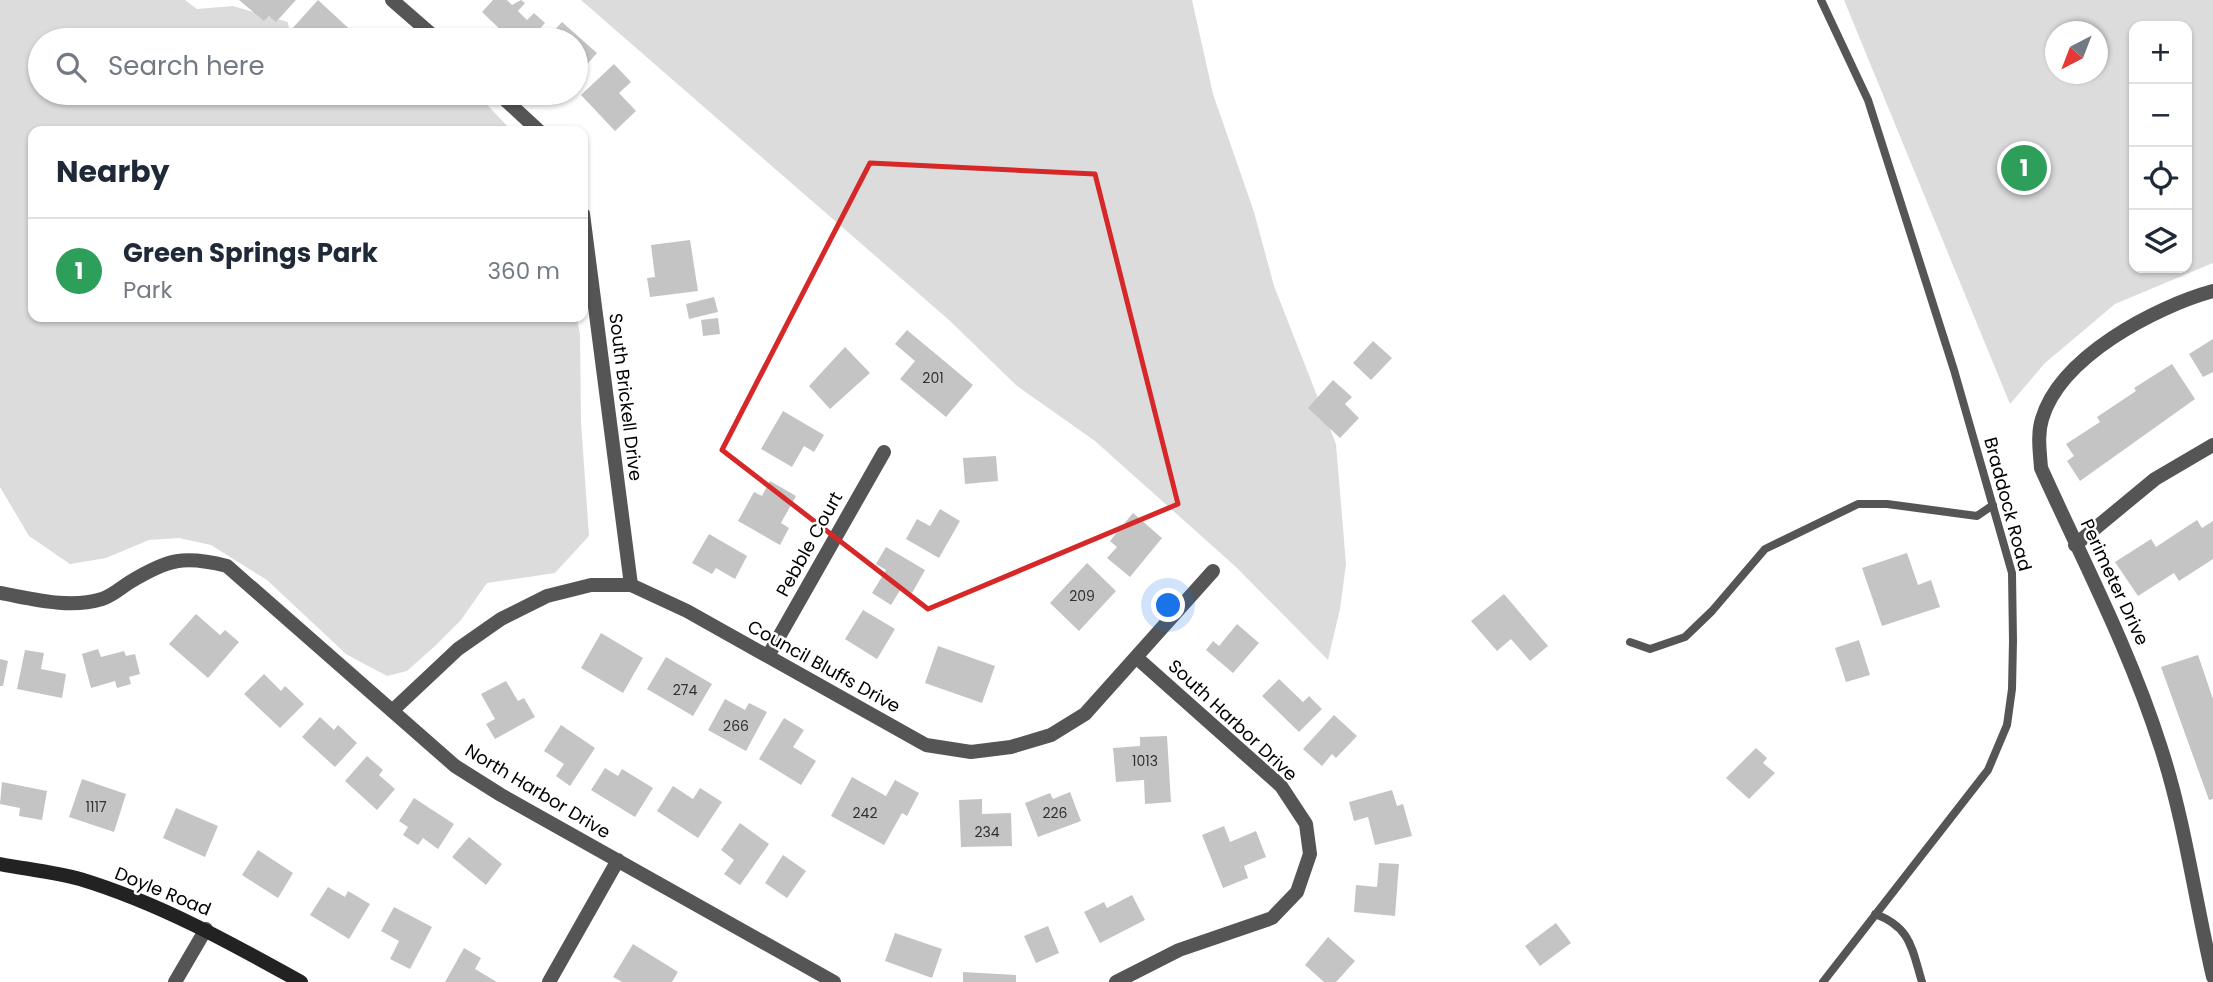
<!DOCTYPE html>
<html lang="en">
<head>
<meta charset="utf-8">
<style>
  body { margin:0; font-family:Poppins,sans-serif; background:#f6f6f7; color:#1f2937 }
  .controls { position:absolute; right:21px; top:21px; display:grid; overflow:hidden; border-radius:14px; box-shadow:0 2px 5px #0004 }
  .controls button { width:63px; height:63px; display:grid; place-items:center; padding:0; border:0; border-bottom:2px solid #e0e1e3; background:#fff; color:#1f2937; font:35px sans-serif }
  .compass { position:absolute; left:2045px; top:21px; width:63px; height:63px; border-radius:50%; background:#fff; box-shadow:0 2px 5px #0004; rotate:222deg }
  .you { position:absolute; left:1169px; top:606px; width:24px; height:24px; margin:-18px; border:5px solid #fff; border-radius:50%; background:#1a73e8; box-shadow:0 0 0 10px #1a73e833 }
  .badge { display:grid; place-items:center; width:46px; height:46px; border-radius:50%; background:#d93025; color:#fff; font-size:23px; font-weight:700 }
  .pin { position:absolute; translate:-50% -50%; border:4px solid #fff; box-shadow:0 2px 7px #0006 }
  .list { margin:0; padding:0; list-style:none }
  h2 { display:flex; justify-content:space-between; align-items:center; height:91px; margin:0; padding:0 28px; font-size:30px }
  h2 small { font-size:23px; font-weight:400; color:#747a83 }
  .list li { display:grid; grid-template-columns:46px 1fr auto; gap:21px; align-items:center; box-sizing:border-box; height:105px; padding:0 28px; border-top:2px solid #e0e1e3 }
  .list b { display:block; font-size:26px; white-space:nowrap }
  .list p { margin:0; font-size:23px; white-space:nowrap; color:#747a83 }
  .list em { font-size:23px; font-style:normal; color:#747a83 }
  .icon { flex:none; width:38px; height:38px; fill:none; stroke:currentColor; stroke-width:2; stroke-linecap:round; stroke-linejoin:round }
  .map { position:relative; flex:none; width:2213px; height:982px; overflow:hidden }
  .search { position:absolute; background:#fff; box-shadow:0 2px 5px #0004; left:28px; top:28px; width:560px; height:77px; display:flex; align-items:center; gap:18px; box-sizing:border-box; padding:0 24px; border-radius:38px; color:#747a83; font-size:26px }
  .panel { position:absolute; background:#fff; box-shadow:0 2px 5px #0004; left:28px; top:126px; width:560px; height:196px; border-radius:14px }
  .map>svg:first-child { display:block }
  .green { fill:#dcdcdc; fill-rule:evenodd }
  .building { fill:#c4c4c4 }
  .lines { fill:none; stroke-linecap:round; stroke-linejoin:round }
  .service { stroke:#555; stroke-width:8 }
  .minor { stroke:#555; stroke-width:14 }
  .secondary { stroke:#222; stroke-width:14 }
  .marked { fill:none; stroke:#d62828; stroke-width:5; stroke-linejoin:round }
  .labels { text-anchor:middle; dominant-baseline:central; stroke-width:5; stroke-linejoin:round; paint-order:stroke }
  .number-label { font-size:14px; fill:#313131 }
  .street-label { font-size:18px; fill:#000; stroke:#fff }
</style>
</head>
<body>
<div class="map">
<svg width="2213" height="982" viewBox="0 0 2213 982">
  <rect width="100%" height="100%" fill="#fff"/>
  <path class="green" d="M0,0h185l12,9 36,-3 55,16 2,18h-250v53h436l36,38h-479v186h544l3,18 1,87 8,114 -34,37 -68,10 -26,37 -26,26 -28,25 -20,5 -41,-22 -79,-74 -56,-35 -32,-7 -30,2 -43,18 -36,6 -41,-28 -29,-49z
    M581,0h611l21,94 41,118 20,74 62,158 10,120 -6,45 -12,51 -92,-93 -141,-126 -78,-55 -68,-66z
    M1844,0h369v263l-98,41 -70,59 -35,41zM2187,26v242h-53v-242zM2056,32h42v42h-42z"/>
  <path class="building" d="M239,0h57l-20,22 -7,-6 -5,5z
    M318,0l40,37 -4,3h-39l-3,-3 -12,3 -10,-9z
    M493,0h14l5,5 9,-5 4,3 -7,8 9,9 7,-7 11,10 -16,17h-22l-4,-4 2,-2 -23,-22z
    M562,22l35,31 -21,24v-37h-31z
    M614,64l17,18 -12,11 17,18 -21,20 -34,-36z
    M690,240l8,51 -48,6 -3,-19 8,-1 -4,-32z
    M714,297l4,15 -29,7 -3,-15z
    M718,318l2,16 -17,2 -2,-16z
    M907,330l66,55 -27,32 -46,-38 15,-18 -20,-17z
    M2213,339v33l-10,5 -14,-23z
    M1373,341l19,17 -21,22 -18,-17z
    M845,347l25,26 -40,36 -21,-23z
    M2172,364l23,35 -115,82 -13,-20 7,-5 -8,-12 34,-22 -3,-5 39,-26 -2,-3z
    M1333,380l19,17 -7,7 14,14 -19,20 -32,-30z
    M783,411l41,24 -10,17 -10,-6 -12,21 -31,-18z
    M996,456l2,25 -33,3 -2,-26z
    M770,481l26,15 -15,27 8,5 -9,17 -42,-24 16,-29 8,4z
    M940,509l20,12 -21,37 -33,-19 11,-20 13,7z
    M1133,513l29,25 -32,39 -23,-19 10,-11 -7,-6z
    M2197,520l5,8 11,-7v38l-34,22 -5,-8 -36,23 -23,-34 36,-23 5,8z
    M709,534l38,22 -12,23 -19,-11 -4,6 -20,-11z
    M886,547l39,23 -13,23 -10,-6 -11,18 -19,-12 14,-23 -10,-6z
    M1907,553l11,32 13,-5 9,27 -58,19 -20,-58z
    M1087,563l29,28 -37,40 -29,-28z
    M1504,594l44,52 -18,15 -19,-22 -14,12 -26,-30z
    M863,610l32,19 -18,30 -32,-20z
    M196,614l24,21 5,-5 14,12 -31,36 -39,-34z
    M1237,624l22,19 -26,30 -27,-23 7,-9 6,5z
    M601,633l42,25 -20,35 -42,-25z
    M1859,640l11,35 -24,7 -11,-34z
    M938,646l57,20 -13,37 -57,-20z
    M98,649l3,8 23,-6 2,5 9,-2 5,20 -11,3 2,7 -14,4 -2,-7 -24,7 -9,-34z
    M25,650l19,3 -3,16 25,5 -4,24 -45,-9z
    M2198,655l15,44v100l-4,1 -48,-133z
    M666,657l46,27 -19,32 -46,-27z
    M0,659l8,2 -5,25h-3z
    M264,674l17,17 4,-5 19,18 -24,24 -36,-34z
    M1279,679l24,23 6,-6 13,13 -23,23 -37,-36z
    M506,681l12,20 6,-3 11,19 -40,22 -9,-15 9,-5 -14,-25z
    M725,699l20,11 4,-7 18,9 -21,39 -38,-21z
    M1334,715l23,21 -21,22 -4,-4 -10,12 -19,-17z
    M320,717l14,13 4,-5 19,18 -22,24 -33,-30z
    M784,718l20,12 -11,17 23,14 -15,24 -42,-26z
    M561,725l34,23 -25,38 -14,-10 8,-12 -20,-13z
    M1167,736l4,66 -26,2 -1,-24 -28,2 -3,-34 27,-2v-9z
    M1756,748l11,10 -4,5 12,10 -26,26 -23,-21z
    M367,756l16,14 -4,5 16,14 -18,21 -32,-29z
    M605,768l13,8 4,-7 31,19 -18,29 -44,-27z
    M852,777l34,19 9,-16 24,13 -12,23 -5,-3 -18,32 -53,-29z
    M82,779l44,15 -12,38 -45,-15z
    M2,782l45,9 -5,29 -23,-4 1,-8 -20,-4z
    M673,786l20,13 7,-11 22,14 -24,36 -41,-27z
    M1392,790l5,16 6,-2 9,32 -37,9 -7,-28 -14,4 -5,-19z
    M1070,792l11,29 -43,16 -13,-34 25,-10 3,6z
    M414,798l40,26 -16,25 -15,-11 -5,7 -15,-10 5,-8 -9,-6z
    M982,799v15l29,-1 1,33 -51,1 -2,-47z
    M176,808l42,18 -13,31 -42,-19z
    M740,823l29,21 -29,41 -16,-11 10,-14 -13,-10z
    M1224,826l6,16 26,-11 10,26 -22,9 4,12 -25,10 -21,-53z
    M469,837l33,27 -16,21 -34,-28z
    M258,850l35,23 -15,25 -36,-23z
    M783,855l23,16 -19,27 -22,-15z
    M1379,863l20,1 -4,52 -41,-4 2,-27 21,2z
    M328,887l17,10 3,-6 22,13 -21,35 -39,-24z
    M1132,895l13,25 -45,23 -16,-31 20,-10 3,6z
    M394,907l38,20 -22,42 -20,-10 9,-18 -18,-10z
    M1556,923l15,20 -31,23 -15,-20z
    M1048,926l11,27 -23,10 -12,-27z
    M895,933l47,16 -10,29 -47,-17z
    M1328,937l27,24 -19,21h-12l-19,-17z
    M633,944l45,28 -6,10h-50l-9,-5z
    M464,948l17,10 -6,11 22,13h-52z
    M963,972l53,3v7h-53z"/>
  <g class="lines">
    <path class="service" d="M1821,0l47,100 86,270 58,203 1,68 -1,48 -5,36 -19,45 -165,212
      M1630,642l20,7 35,-12 27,-26 53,-62 93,-45h29l90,12 16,-11
      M1875,914c36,13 37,35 47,68"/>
    <path class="minor" d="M392,0l46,40
      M498,93l41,38
      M583,214l48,371
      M2213,291c-58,16 -153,66 -171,128 -5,16 -2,33 -1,49 42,93 89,182 120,280 24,74 34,152 52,229
      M2075,545l80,-66 58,-34
      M0,593c33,6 69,16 102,6 10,-3 20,-12 28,-17 38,-23 54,-27 97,-16l228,200 46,29 333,187
      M768,656l116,-204
      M392,711l66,-62 43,-30 46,-23 44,-11h40l56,26 239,134 45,7 40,-5 40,-12 34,-21 128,-143
      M175,982l31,-53
      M549,982l69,-122
      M1116,982l63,-32 93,-32 25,-26 13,-38 -4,-30 -25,-38 -144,-128"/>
    <path class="secondary" d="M0,864c26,5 54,8 80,15 79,24 149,63 221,103"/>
  </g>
  <path class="marked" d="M870,163l225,11 83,330 -250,105 -206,-159z"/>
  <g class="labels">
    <g class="number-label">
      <text x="933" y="378">201</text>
      <text x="1082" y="596">209</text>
      <text x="685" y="690">274</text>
      <text x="736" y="726">266</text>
      <text x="1145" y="761">1013</text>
      <text x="96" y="807">1117</text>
      <text x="865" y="813">242</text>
      <text x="1055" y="813">226</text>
      <text x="987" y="832">234</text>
    </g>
    <g class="street-label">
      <text transform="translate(626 397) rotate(83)">South Brickell Drive</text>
      <text transform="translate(2008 504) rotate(75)">Braddock Road</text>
      <text transform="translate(809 544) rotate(-61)">Pebble Court</text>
      <text transform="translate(2115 582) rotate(65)">Perimeter Drive</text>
      <text transform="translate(824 666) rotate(29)">Council Bluffs Drive</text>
      <text transform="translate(1233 720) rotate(43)">South Harbor Drive</text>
      <text transform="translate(538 791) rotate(31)">North Harbor Drive</text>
      <text transform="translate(163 891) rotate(22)">Doyle Road</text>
    </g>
  </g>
</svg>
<div class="controls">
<button>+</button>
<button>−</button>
<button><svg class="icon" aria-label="locate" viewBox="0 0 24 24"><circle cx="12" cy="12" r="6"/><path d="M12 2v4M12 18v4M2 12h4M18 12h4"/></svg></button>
<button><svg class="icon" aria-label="layers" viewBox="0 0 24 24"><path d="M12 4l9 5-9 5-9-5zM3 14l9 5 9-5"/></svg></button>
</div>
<svg class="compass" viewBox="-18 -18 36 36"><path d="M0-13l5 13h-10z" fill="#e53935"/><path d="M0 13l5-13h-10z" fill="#747a83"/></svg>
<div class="you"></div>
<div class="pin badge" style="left:2024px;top:168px;background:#2e9e5b">1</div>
<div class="search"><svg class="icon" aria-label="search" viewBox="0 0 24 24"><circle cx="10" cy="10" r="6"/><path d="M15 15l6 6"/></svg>Search here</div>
<section class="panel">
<h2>Nearby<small></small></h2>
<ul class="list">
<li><span class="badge" style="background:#2e9e5b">1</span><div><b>Green Springs Park</b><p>Park</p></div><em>360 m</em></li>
</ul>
</section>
</div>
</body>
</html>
